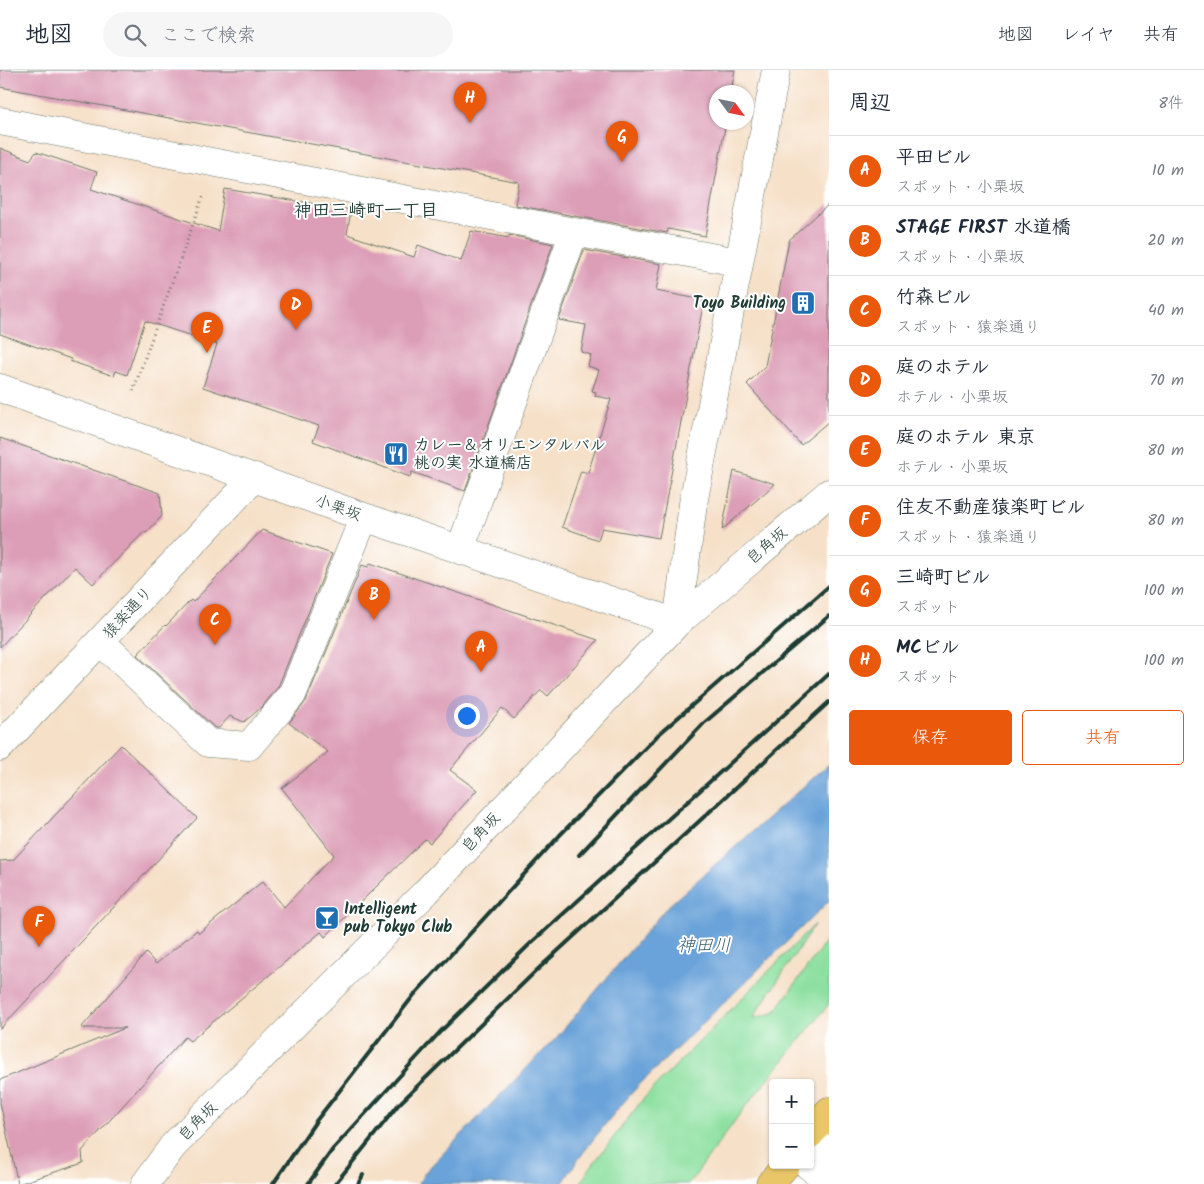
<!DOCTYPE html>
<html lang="ja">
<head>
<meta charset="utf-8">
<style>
  body { margin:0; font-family:Kalam,"Klee One",sans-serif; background:#f6f6f7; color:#1f2937 }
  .controls { position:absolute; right:15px; bottom:15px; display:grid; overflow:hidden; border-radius:5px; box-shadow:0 1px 4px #0004 }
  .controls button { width:45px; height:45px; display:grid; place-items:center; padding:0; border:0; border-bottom:1px solid #e0e1e3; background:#fff; color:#1f2937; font:25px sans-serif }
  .compass { position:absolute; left:709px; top:15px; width:45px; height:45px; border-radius:50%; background:#fff; box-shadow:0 1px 4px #0004; rotate:123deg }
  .you { position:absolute; left:466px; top:645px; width:18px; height:18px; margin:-12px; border:4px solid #fff; border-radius:50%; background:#1a73e8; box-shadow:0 0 0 8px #1a73e833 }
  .badge { display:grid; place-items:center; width:32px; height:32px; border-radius:50%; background:#ea580c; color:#fff; font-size:16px; font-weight:700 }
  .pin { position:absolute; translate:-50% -41px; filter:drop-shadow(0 1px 2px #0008) }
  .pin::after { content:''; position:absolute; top:26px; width:18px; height:15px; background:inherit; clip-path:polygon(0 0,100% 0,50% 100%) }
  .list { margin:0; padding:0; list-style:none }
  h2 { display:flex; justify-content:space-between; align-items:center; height:65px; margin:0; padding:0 20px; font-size:21px }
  h2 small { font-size:16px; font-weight:400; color:#747a83 }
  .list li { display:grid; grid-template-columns:32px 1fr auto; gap:15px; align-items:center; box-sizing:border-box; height:70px; padding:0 20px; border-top:1px solid #e0e1e3 }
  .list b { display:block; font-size:19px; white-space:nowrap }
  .list p { margin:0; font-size:16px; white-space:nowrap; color:#747a83 }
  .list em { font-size:16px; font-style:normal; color:#747a83 }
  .actions { display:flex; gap:10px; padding:15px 20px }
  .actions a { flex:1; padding:11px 0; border:1px solid #ea580c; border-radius:5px; text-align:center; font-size:18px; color:#ea580c }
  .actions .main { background:#ea580c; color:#fff }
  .icon { flex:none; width:28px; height:28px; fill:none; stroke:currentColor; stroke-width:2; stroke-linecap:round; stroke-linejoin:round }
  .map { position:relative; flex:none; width:829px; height:1114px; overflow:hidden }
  header { display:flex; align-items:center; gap:30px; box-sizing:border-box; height:70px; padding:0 25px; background:#fff; border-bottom:1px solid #e0e1e3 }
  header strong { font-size:24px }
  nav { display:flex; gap:28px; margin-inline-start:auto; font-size:18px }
  .search { width:350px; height:45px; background:#f6f6f7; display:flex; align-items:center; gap:12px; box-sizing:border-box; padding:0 18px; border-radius:28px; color:#747a83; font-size:19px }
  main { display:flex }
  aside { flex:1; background:#fff }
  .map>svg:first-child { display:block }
  .green { fill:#8ee0a1; stroke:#568e6a }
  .water { fill:#6ba3d9; stroke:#457086 }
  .building { fill:#dc9db6 }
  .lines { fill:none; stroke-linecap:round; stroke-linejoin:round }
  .minor-casing { stroke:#6a7668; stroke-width:29 }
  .major-casing { stroke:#6a7668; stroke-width:29 }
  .path { stroke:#6a7668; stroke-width:3; stroke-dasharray:1 4; stroke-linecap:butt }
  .minor { stroke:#fff; stroke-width:28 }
  .major { stroke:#e9c769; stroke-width:28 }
  .rail { stroke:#1f3d34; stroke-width:4 }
  .labels { text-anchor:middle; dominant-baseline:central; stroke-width:4; stroke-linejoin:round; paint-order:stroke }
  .poi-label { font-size:16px; font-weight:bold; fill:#1f3d34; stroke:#fff; text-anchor:start }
  .street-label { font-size:16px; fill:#1f3d34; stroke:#fff }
  .neighbourhood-label { font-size:18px; font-weight:bold; fill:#1f3d34; stroke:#fff }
  .water-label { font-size:18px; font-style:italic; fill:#3a616e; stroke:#fff }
</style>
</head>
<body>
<header>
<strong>地図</strong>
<div class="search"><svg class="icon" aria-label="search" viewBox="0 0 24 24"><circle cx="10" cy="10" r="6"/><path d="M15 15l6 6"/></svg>ここで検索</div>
<nav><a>地図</a><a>レイヤ</a><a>共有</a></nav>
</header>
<main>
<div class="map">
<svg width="829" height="1114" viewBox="0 0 829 1114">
  <rect width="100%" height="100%" fill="#fff"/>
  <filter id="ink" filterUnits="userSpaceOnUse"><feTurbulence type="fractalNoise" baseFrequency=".02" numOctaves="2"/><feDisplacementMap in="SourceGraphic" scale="10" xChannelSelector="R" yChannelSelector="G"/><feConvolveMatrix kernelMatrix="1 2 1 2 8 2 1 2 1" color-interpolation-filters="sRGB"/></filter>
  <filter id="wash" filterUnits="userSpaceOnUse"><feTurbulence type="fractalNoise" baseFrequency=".0096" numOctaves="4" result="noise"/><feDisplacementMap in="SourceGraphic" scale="20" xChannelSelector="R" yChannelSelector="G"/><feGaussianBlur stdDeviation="1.12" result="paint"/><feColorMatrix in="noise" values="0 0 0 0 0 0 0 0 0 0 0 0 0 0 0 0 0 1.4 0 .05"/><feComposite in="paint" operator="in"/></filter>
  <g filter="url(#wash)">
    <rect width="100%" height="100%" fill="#f6e0c8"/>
    <path class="green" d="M815,854l-62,94 21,-5 55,-76v67l-87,107 -53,73h-109l10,-16 53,-69z"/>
    <path class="water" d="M829,694v137l-190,184c-28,31 -55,64 -77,99h-144l8,-13 131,-134 109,-129z"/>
    <g id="blocks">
      <path class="building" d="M0,0h735l-4,22h-15v30h10l-21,114 -37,-7 -1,4 -152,-28 4,-23 -519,-95z
        M0,78l30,12 6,-8 61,20 -6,17 127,42 7,-42 126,21 -4,24 67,23 4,-12 43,16 10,-30 38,7v-3l44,9 -88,247 -53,-19 -2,5 -97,-36 6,-15 -116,-39 14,-43 -72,-23 -18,54 -11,-4 -2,5 -44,-15 1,-2 -71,-25z
        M829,134v217l-28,24 -54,-61 18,-18 24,-126z
        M584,180l77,14 -5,27 48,9 -45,238 -57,-10 -4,12 -36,-13 19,-56 7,2 23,-74 -16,-3 1,-4 -4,-1 7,-21 -11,-4 3,-11 -10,-3 5,-27 -27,-5z
        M0,368l160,55 2,23 -16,17 -2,-1 -51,52 -18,-17 -75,80z
        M734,401l41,13 -53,46z
        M262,460l70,24 -54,133 -15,19 -19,16 -14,-6 -11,12h-4l-78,-73 28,-30 1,1 25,-26 2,2z
        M370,493l228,77 -50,56 -7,-6 -27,29 -12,-11 -52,62 27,20 -47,53 -5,-4 -100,98 -4,-5 -131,109 -5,-4 -103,114 1,12 -65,21 -18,-81v-23l125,-52h-44l65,-75 10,11 41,-34 2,3 64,-52 21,26 50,-52 -52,-67 46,-36 -39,-29 17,-22 56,-136 6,2z
        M121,675l76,73 -197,211v-168l13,-1z"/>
    </g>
  </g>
  <g filter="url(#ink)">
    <use href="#blocks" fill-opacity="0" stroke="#6a7668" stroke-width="1"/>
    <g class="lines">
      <defs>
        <path id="minor" d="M0,51l574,111 164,30
          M0,318l364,129 313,106 16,-119 83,-434
          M460,480l114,-318
          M101,572l107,101 41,3 43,-51 72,-178
          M0,677l255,-270
          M810,1068l19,14
          M808,1095l21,16
          M145,1114l28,-38 254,-255 250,-268 152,-130"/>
        <path id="major" d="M810,1064l19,-23
          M770,1114l16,-19"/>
      </defs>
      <use href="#minor" class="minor-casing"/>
      <use href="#major" class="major-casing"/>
      <path class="path" d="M133,321l70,-195"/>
      <use href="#minor" class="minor"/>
      <use href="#major" class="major"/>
      <path class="rail" d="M579,785l125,-132 125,-107
        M273,1114l43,-63 98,-126 146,-160 98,-100 171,-149
        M308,1114l25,-35 107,-117 91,-89 298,-269
        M335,1114l64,-80 137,-133 293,-269
        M358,1114l5,-9"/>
    </g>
  </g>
  <defs>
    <symbol id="building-square" viewBox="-11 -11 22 22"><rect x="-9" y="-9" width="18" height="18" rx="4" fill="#1f6fb2" stroke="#fff"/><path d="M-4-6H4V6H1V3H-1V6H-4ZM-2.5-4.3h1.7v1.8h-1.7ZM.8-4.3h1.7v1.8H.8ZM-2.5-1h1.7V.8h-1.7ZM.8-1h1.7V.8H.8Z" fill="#fff"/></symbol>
    <symbol id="restaurant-square" viewBox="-11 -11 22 22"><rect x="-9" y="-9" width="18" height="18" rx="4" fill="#1f6fb2" stroke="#fff"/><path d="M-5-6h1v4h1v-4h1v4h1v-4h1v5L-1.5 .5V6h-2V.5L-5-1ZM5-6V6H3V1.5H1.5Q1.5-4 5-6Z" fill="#fff"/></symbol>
    <symbol id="bar-square" viewBox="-11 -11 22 22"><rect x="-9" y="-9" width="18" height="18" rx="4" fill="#1f6fb2" stroke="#fff"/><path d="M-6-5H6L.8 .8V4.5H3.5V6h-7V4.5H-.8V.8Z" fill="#fff"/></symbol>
  </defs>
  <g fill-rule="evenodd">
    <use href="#building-square" x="789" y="219" width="28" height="28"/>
    <use href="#restaurant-square" x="382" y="370" width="28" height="28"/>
    <use href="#bar-square" x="313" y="834" width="28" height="28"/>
  </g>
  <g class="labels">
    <g class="poi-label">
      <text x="786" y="233" text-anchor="end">Toyo Building</text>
      <text x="414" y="375">カレー＆オリエンタルバル<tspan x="414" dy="18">桃の実 水道橋店</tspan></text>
      <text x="344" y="839">Intelligent<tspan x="344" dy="18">pub Tokyo Club</tspan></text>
    </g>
    <g class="street-label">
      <text transform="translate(338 438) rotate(20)">小栗坂</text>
      <text transform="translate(767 476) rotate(-41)">皀角坂</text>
      <text transform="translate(128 543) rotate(-47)">猿楽通り</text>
      <text transform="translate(481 763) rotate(-47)">皀角坂</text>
      <text transform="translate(198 1052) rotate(-45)">皀角坂</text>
    </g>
    <g class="neighbourhood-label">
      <text x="366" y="141">神田三崎町一丁目</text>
    </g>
    <g class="water-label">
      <text x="704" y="876">神田川</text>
    </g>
  </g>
</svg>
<div class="controls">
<button>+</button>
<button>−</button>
</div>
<svg class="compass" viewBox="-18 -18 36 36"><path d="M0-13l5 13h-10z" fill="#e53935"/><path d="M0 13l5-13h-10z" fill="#747a83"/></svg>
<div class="you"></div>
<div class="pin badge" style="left:481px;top:602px">A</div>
<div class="pin badge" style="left:374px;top:550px">B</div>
<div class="pin badge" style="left:215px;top:575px">C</div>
<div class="pin badge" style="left:296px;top:260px">D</div>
<div class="pin badge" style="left:207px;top:283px">E</div>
<div class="pin badge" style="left:39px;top:877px">F</div>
<div class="pin badge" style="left:622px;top:92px">G</div>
<div class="pin badge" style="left:470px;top:53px">H</div>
</div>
<aside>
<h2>周辺<small>8件</small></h2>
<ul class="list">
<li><span class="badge">A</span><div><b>平田ビル</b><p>スポット · 小栗坂</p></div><em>10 m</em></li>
<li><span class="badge">B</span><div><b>STAGE FIRST 水道橋</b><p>スポット · 小栗坂</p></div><em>20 m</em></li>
<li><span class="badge">C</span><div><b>竹森ビル</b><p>スポット · 猿楽通り</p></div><em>40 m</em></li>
<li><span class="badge">D</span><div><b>庭のホテル</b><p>ホテル · 小栗坂</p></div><em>70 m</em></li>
<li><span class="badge">E</span><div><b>庭のホテル 東京</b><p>ホテル · 小栗坂</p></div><em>80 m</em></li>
<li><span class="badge">F</span><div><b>住友不動産猿楽町ビル</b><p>スポット · 猿楽通り</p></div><em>80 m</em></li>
<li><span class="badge">G</span><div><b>三崎町ビル</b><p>スポット</p></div><em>100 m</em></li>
<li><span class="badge">H</span><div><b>MCビル</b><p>スポット</p></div><em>100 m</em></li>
</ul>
<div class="actions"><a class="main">保存</a><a>共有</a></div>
</aside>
</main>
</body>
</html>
